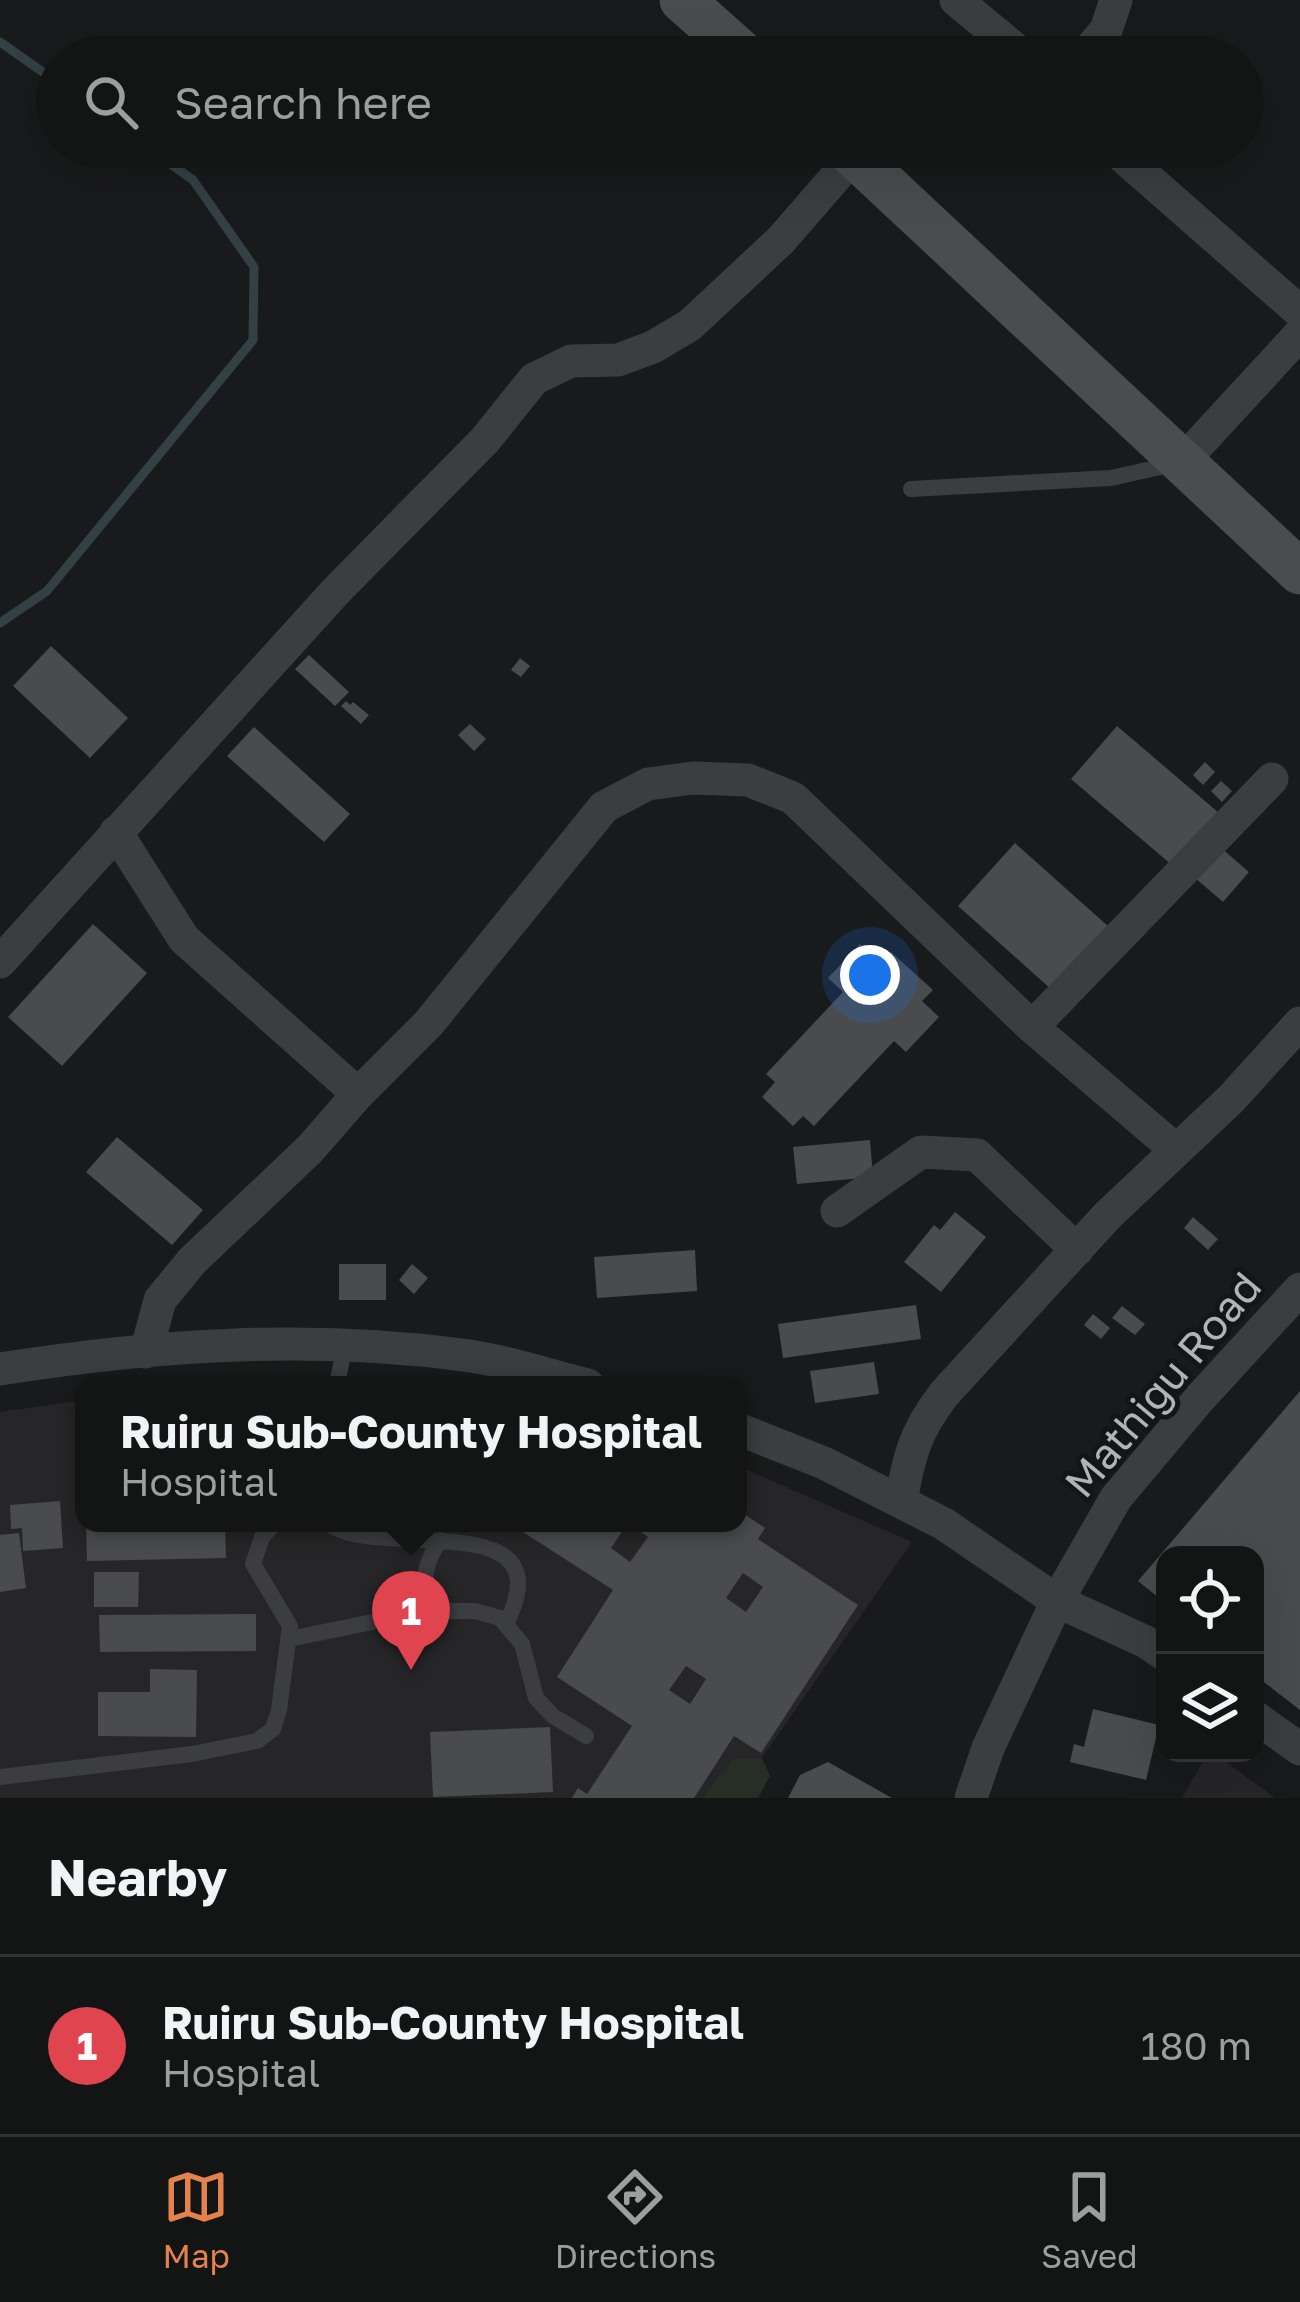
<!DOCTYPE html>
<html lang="en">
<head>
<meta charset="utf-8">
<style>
  body { margin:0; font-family:"Golos Text",sans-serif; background:#1c1d1d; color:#f1f3f6 }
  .controls { position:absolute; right:36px; bottom:36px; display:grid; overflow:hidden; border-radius:24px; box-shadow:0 12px 48px #0002 }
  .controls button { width:108px; height:108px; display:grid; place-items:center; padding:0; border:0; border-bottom:3px solid #323334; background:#131414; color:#f1f3f6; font:60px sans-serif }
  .you { position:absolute; left:870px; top:975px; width:42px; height:42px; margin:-30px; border:9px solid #fff; border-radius:50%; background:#1a73e8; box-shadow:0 0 0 18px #1a73e833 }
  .badge { display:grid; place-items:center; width:78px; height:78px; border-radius:50%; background:#e3824a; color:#fff; font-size:39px; font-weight:700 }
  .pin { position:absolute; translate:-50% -99px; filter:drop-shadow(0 3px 6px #0008) }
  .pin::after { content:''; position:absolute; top:63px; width:42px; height:36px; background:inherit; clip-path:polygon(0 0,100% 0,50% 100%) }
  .popup { position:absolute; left:75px; top:1376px; width:672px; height:156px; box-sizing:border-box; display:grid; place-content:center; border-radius:24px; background:#131414; filter:drop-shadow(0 3px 9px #0005); font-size:39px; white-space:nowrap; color:#9d9ea0 }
  .popup b { font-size:45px; color:#f1f3f6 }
  .popup::after { content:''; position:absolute; left:50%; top:100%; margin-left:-24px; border:24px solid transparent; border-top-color:#131414 }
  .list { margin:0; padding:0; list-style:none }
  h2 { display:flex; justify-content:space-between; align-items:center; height:156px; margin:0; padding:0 48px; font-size:51px }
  h2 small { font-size:39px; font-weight:400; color:#9d9ea0 }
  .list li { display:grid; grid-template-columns:78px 1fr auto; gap:36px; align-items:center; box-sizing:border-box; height:180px; padding:0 48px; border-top:3px solid #323334 }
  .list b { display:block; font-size:45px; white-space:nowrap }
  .list p { margin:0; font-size:39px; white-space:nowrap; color:#9d9ea0 }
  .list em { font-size:39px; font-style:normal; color:#9d9ea0 }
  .icon { flex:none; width:66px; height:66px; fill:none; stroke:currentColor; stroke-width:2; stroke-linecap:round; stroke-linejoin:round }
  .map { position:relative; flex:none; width:1300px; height:1798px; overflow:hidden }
  .search { position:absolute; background:#131414; box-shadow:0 12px 48px #0002; left:36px; right:36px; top:36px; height:132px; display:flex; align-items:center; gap:30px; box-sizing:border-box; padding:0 42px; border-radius:66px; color:#9d9ea0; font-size:45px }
  .sheet { height:336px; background:#131414 }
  nav { display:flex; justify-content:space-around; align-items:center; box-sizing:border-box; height:168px; border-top:3px solid #323334; background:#131414; font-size:33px; color:#9d9ea0 }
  nav a { display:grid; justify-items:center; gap:6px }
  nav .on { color:#e3824a }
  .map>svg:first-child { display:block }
  .built { fill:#262628 }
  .green { fill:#272e26 }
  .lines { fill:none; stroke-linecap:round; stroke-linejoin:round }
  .stream { stroke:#334044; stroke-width:9 }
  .building { fill:#494b4e; fill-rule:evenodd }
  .service { stroke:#3b3d40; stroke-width:16 }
  .minor { stroke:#3b3d40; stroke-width:33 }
  .secondary { stroke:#494d50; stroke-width:45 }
  .labels { text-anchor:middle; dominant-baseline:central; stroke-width:10; stroke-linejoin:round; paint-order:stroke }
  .street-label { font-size:42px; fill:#adb5ba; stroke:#141516 }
</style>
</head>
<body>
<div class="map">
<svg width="1300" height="1798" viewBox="0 0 1300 1798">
  <rect width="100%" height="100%" fill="#191a1b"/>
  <path class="built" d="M84,1400v123h654v-57l174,76 -178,256h-734v-386z
    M1208,1753h6l61,45h-93z"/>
  <path class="green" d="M762,1758l8,18 -12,22h-56l31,-39z"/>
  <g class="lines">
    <path class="stream" d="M0,42l57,40
      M0,623l47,-32 206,-251 1,-73 -61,-87 -46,-33"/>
  </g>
  <path class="building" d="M51,646l77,72 -38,40 -77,-72z
    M309,655l40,37 -14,14 -40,-37z
    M520,658l10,8 -9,11 -10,-7z
    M346,701l4,4 3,-3 16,13 -8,9 -20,-18z
    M470,724l16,15 -12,12 -16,-16z
    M1117,726l102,87 -46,53 -102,-87z
    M254,727l96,87 -26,28 -97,-86z
    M1205,762l10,10 -12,13 -10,-10z
    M1221,781l11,10 -10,11 -11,-11z
    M1015,843l94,84 -57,63 -94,-84z
    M1220,847l29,25 -26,30 -29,-25z
    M93,924l54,49 -85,93 -54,-49z
    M860,944l21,19 10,-11 42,38 -11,11 17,16 -33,35 -12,-11 -80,85 -11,-10 -10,10 -31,-29 13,-15 -9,-8 77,-82 -15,-14z
    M117,1137l86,73 -31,35 -86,-73z
    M870,1140l3,37 -76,7 -4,-37z
    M955,1212l31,25 -45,55 -37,-30 30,-37 6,5z
    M1193,1217l25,22 -10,11 -24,-22z
    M695,1250l2,41 -100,7 -3,-41z
    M339,1264h47v36h-47z
    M412,1264l16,14 -14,16 -15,-14z
    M916,1305l5,34 -138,19 -5,-34z
    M1122,1306l23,18 -10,11 -23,-17z
    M1093,1314l17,14 -9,11 -17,-14z
    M874,1362l5,32 -64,9 -5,-32z
    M1300,1391v319l-45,-35v-120h-90v48l-27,-22z
    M60,1501l3,47 -40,3 -1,-23 -11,1 -1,-24z
    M738,1510l27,18 -7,11 100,66 -97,148 -27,-17 -40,62h-122l6,-10 9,6 45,-68 -75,-49 56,-87 -104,-67h229zM628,1523l20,14 -18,25 -19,-14zM743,1573l20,14 -17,25 -20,-14zM686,1666l20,13 -16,25 -21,-14z
    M225,1523l1,35 -139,3 -1,-37z
    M19,1533l7,55 -26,4v-57z
    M94,1572h45l-1,35h-44z
    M256,1614v37l-156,1 -1,-37z
    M150,1669l47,1 -1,67 -98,-1v-44h52z
    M1093,1709l66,16 -13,55 -76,-18 4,-18 10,3z
    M550,1727l3,65 -120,5 -3,-65z
    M828,1762l64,36h-104l12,-23z"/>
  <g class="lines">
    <path class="service" d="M911,489l200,-11 67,-15
      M337,1385l8,-41
      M328,1523c48,39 239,-21 178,101
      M436,1611c-15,-28 -14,-44 4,-71
      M289,1639l138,-28h48l25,7 22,26 14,54 17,18 33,20
      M0,1777l192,-23 65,-13 16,-12 6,-19 11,-84 -37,-62 9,-27 13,-14"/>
    <path class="minor" d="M956,0l69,57
      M1083,57l23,-27 10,-30
      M1112,147l188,165
      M872,173l23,-26
      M1182,462l118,-128
      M116,832l68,107 174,155 -48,55 -118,112 -32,39 -14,52
      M0,962l336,-371 149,-151 49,-61 37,-18 47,-1 35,-13 37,-22 91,-85 73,-84
      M358,1094l71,-71 175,-216 44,-23 45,-6 55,2 45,18 239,229
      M1176,1150l-144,-123 240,-248
      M837,1211l84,-59 56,3 100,95
      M0,1369c152,-24 309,-35 462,-14 42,5 84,20 126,30
      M738,1429l86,34 120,61 113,77 89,41 19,13
      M901,1502c8,-47 14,-70 43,-108l164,-179 123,-116 69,-76
      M1255,1717l45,32
      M971,1798l17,-50 69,-147 59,-103 84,-100 100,-109"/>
    <path class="secondary" d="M682,0l64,57
      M845,147l455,425"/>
  </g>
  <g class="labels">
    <g class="street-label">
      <text transform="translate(1162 1384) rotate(-50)">Mathigu Road</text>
    </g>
  </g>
</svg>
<div class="controls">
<button><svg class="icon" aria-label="locate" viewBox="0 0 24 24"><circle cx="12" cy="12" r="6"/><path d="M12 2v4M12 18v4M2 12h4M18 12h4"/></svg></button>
<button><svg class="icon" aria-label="layers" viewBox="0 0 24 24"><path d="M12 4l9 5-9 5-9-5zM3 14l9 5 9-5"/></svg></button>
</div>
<div class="you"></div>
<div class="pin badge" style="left:411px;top:1670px;background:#e0444e">1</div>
<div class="popup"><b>Ruiru Sub-County Hospital</b>Hospital</div>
<div class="search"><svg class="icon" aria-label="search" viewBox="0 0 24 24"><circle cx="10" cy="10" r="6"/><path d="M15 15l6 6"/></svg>Search here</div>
</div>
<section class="sheet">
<h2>Nearby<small></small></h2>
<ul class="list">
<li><span class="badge" style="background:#e0444e">1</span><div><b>Ruiru Sub-County Hospital</b><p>Hospital</p></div><em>180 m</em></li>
</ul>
</section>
<nav>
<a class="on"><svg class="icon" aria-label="map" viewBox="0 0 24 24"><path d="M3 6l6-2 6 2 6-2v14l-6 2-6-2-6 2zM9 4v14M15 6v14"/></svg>Map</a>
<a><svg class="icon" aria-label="directions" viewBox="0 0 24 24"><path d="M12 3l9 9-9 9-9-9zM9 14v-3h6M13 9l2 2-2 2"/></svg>Directions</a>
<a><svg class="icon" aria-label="saved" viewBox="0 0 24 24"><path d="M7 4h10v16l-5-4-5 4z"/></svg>Saved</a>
</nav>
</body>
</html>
